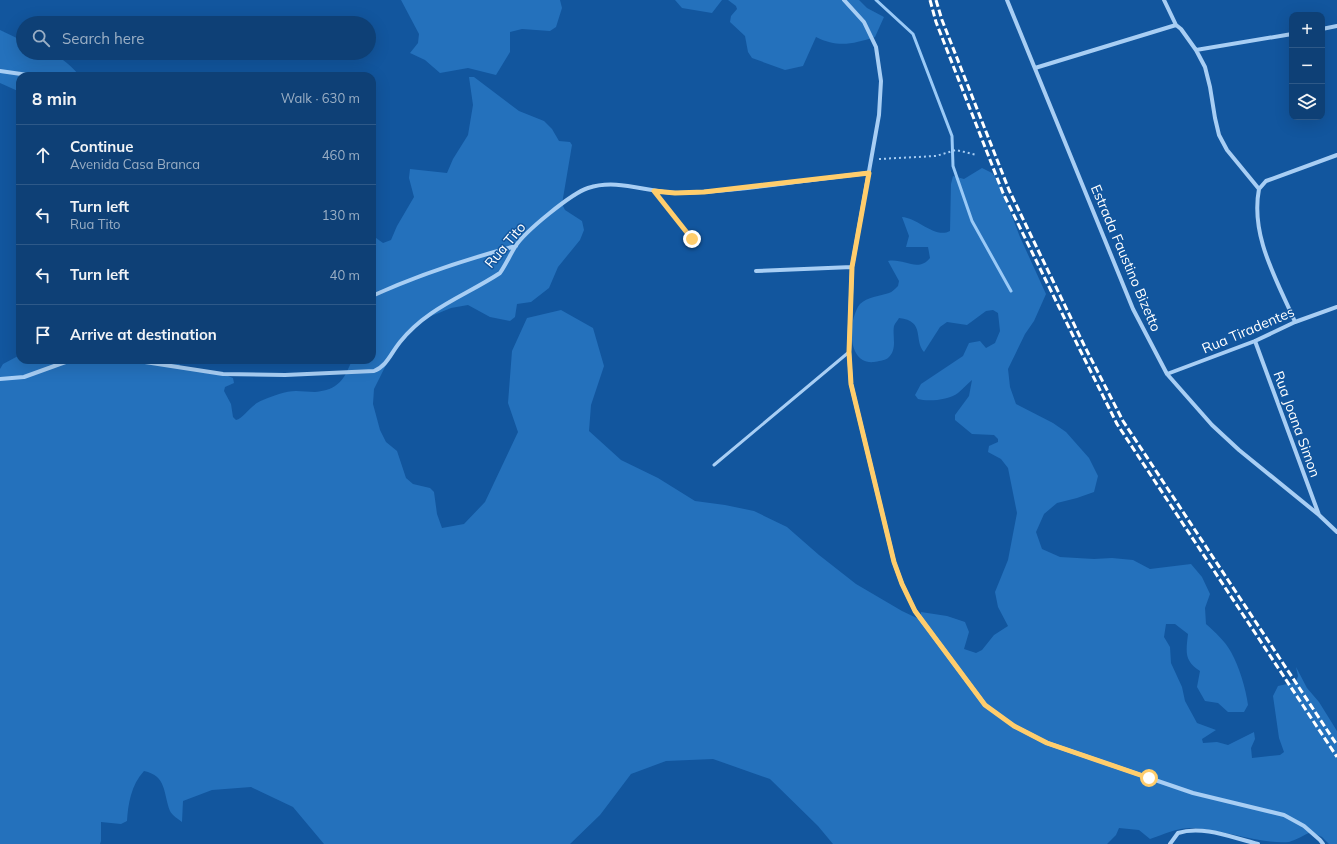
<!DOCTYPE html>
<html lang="en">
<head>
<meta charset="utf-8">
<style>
  body { margin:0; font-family:Mulish,sans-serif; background:#1c4b7e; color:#f1f3f6 }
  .controls { position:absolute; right:12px; top:12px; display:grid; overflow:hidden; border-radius:8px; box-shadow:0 4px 16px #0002 }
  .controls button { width:36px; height:36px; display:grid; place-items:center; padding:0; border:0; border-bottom:1px solid #2e5988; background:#0e4076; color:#f1f3f6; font:20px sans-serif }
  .stop { position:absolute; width:12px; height:12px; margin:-9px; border:3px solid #ffcd6c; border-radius:50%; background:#fff }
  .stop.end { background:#ffcd6c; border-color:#fff; box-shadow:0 1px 4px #0008 }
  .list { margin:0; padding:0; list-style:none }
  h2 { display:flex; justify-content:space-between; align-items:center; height:52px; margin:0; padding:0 16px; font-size:17px }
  h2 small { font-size:13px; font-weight:400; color:#9bafc5 }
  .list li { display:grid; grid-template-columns:26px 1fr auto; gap:12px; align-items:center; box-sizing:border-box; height:60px; padding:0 16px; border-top:1px solid #2e5988 }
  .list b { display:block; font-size:15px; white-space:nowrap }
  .list p { margin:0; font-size:13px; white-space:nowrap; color:#9bafc5 }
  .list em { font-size:13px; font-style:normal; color:#9bafc5 }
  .icon { flex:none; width:22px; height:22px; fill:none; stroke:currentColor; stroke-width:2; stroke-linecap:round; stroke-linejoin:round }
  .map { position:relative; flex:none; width:1337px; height:844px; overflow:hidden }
  .search { position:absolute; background:#0e4076; box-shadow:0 4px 16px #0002; left:16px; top:16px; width:360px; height:44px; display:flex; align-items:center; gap:10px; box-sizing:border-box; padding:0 14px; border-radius:22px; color:#9bafc5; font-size:15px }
  .panel { position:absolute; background:#0e4076; box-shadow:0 4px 16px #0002; left:16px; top:72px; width:360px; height:292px; border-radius:12px }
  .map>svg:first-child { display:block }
  .green { fill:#2471bc }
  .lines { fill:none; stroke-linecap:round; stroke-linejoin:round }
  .stream { stroke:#9acaf7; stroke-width:3 }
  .path { stroke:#a8cef4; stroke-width:2; stroke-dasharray:2 3; stroke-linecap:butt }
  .service { stroke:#a8cef4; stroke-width:3 }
  .minor { stroke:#a8cef4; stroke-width:4 }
  .rail { stroke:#fff; stroke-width:3; stroke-dasharray:7 3; stroke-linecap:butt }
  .route { stroke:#ffcd6c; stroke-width:5 }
  .labels { text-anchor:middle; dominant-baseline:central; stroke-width:3; stroke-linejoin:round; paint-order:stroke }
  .street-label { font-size:14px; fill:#fff; stroke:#12569e }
</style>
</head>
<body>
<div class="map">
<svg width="1337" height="844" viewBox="0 0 1337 844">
  <rect width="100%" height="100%" fill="#12569e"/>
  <path class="green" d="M401,0h159l2,8 -6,19 -6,4 -28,-2 -12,3v20l-14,23 -28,-7 -28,5 -15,-13 -15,-7 8,-10 1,-9z
    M675,0h47l-10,13 -30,-5z
    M728,0h131l8,8 17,9 -9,20c-22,7 -37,11 -59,0l-13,29 -18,4 -33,-12 -4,-6 -3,-16 -15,-14 1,-6 6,-7 -1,-3z
    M0,30l23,11v12c8,0 18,-2 26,0 12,3 23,14 31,23h-60v16l-20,-9z
    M469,77h5l45,34 25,10 8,8 7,12 11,1 2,3 -10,59 3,6 17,11 2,9 -4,10 -22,27 -9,21 -18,14 -14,2 -2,13 -5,4 -20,-4 -22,-12 -17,3 -32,13 -13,13 -18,27 -14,28 -1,15 7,26 6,12 11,9 9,27 7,6 17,4 4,4 3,22 5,14 22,-4 21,-22 33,-70 -10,-29 4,-52 15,-33 34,-8 32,18 11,38 -13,39 -2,26 32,29 37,18 37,23 30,4 29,6 33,16 32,28 37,29 46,27 19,9v-8l26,4 18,6 4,10 -5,17 12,4 6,-3 12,-15 14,-9 -10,-19 -3,-15 13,-32 9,-47 -9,-45 -7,-9 -13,-7 1,-6 9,-4v-3l-4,-4 -22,-1 -17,-14v-5l14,-19 3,-16c-5,4 -9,9 -14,13 -9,7 -30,9 -40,6l-3,-4 6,-11 42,-28 6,-13 11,-2 6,7 9,-5 5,-12 -2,-18 -5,-3 -7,1 -19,14 -20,-3 -7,5 -16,25c-11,-12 2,-31 -25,-34 -1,2 -4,5 -5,8 -2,11 4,23 -6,32 -4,3 -10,3 -14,4 -28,3 -26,-43 -14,-58 7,-7 20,-8 29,-11 3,-1 6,-4 9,-7l1,-5 -11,-20c16,-3 30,12 42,-3l-2,-11h-22l3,-11 -7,-19c16,1 33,22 48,14l1,-47 2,-8 11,3 18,-11 10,5 6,7 22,57 26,57 -12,27 -9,13 -17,35 2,18 6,17 37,19 13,9 23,26 9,18 -4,16 -17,6 -20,5 -13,11 -8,18 6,17 18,8 34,2 18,-1 21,2 17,9 41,-5 11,13 8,17 -5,14 1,16c9,8 19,17 25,28 8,14 15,37 17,53l-4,7h-16l-10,-9 -13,-2 -8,-14 3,-16c-16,-10 -14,-19 -12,-37l-13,-10h-9l-2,13 6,10 1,16 11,24 3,14 12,22 19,7 -14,9 1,4 14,-1 11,3 26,-13 1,7 -4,9 1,10 28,-3 4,-3 -5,-14 -6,-42 5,-10 18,-4 2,-6 -2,-9 11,21 12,14 18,29v113h-8l-7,-7 -11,-5c-7,3 -15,8 -22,10 -30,2 -64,-12 -95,-14 -15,-1 -30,6 -44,11l-11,-9 -20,-2 -3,7 -9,9h-274l-15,-18 -48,-47 -57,-20 -47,2 -35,13 -31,41 -30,29h-246l-31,-37 -42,-20 -39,3 -29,11 -1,21c-4,-3 -10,-7 -12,-11 -7,-18 -3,-35 -26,-40 -13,14 -16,33 -17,50l-6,3 -20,-2v19l-1,3h-100v-475l3,-5 17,-9v5h21v2l7,1 12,-3h119l1,8 38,4 15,6 1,5 -9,4 -1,4 7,13 2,13 3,3c8,-2 15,-16 27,-20 9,-4 23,-9 33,-9 6,0 12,1 19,1 23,-2 29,-12 37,-32h20v-125l11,8 8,-3 6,-14 17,-29 -5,-19 1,-9 37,4 6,-14 15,-24 5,-30z"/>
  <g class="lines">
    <path class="stream" d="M876,0l37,34 39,102 1,30 19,55 39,70"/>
    <path class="path" d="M879,159l57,-3 20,-6 21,5"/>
    <path class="service" d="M654,191l38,48
      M714,465l135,-113"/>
    <path class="minor" d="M844,0l20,22 12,25 5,34 -2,34 -27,152 -3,85 2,32 43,178 8,22 13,27 70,94 29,21 33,17 146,50 91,22 20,11 16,14 3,4
      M1007,0l126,309 34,65 45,51 27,25 80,65 18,17
      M1164,0l12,25 5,4 15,21 9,17 5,20 5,31 4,17 8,15 32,39c-9,47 18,91 36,133
      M1322,29l15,-3
      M1196,50l96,-16
      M1035,68l141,-43
      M0,71l35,5
      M1259,189l7,-8 71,-26
      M756,271l96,-4
      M372,296c46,-21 95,-37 144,-50
      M1255,341l64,174
      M132,360l91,14 62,1 89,-4c13,-5 17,-18 26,-29 27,-34 65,-46 100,-69 6,-9 10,-18 15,-26 9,-15 57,-54 73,-59 30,-10 60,5 90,5 64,-2 128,-13 191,-20
      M1167,374l88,-33 40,-19 42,-15
      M0,379l24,-2 47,-17
      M1170,844l8,-11c25,-8 55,5 80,11"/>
    <path class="rail" d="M930,0l6,22 67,171 77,157 37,74 220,333
      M936,0l6,20 67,170 76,157 38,74 214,324"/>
  </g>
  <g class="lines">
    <path class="route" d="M692,239l-38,-48 21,2 29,-1 165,-19 -17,94 -3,85 2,32 43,178 8,22 13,27 70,94 29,21 33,17 102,35"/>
  </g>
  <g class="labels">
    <g class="street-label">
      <text transform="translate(505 245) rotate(-50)">Rua Tito</text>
      <text transform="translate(1126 258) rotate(67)">Estrada Faustino Bizetto</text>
      <text transform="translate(1248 330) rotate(-23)">Rua Tiradentes</text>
      <text transform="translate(1297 424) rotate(70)">Rua Joana Simon</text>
    </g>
  </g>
</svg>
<div class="controls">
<button>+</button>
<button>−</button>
<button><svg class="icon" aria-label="layers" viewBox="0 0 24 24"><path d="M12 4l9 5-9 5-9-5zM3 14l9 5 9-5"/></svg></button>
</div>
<div class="stop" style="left:1149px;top:778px"></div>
<div class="stop end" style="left:692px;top:239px"></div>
<div class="search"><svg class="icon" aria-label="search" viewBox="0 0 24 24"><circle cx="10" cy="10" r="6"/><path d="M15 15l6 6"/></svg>Search here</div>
<section class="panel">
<h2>8 min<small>Walk · 630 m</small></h2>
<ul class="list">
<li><svg class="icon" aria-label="ahead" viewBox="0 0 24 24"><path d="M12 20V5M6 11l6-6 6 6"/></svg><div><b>Continue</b><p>Avenida Casa Branca</p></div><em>460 m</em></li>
<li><svg class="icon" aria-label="left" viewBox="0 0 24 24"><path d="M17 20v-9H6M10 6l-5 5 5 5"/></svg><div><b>Turn left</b><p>Rua Tito</p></div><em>130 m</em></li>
<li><svg class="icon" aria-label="left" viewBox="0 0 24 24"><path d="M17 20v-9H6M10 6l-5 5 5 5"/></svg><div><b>Turn left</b></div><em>40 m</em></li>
<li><svg class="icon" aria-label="arrive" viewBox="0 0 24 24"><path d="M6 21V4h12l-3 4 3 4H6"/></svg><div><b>Arrive at destination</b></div></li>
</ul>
</section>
</div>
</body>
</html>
